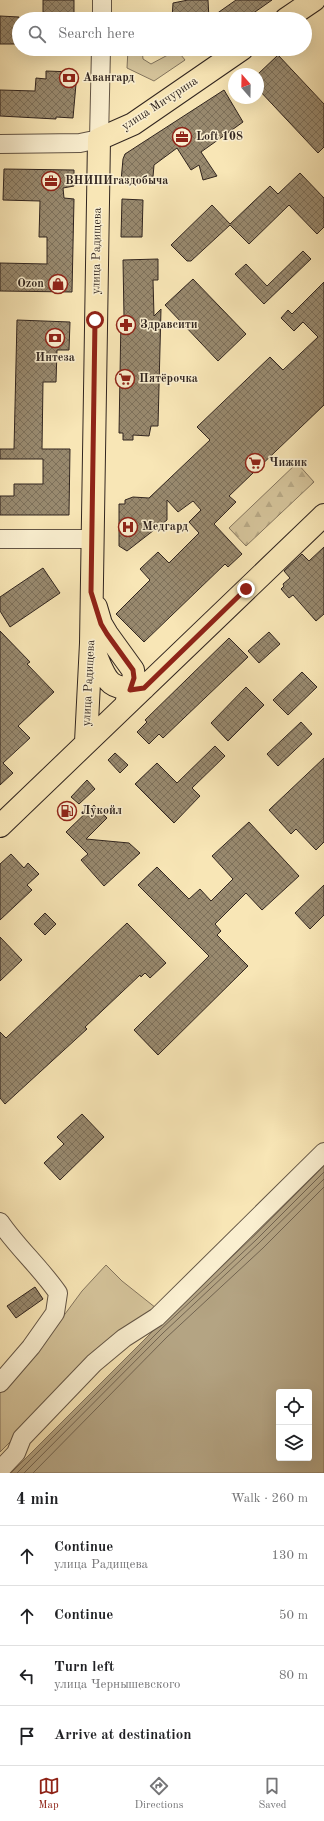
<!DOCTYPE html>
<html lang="en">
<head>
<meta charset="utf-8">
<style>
  body { margin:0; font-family:"Old Standard TT",serif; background:#f6f6f6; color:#202124 }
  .controls { position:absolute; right:12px; bottom:12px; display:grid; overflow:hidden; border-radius:4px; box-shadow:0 4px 16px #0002 }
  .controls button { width:36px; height:36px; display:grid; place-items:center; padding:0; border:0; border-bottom:1px solid #e0e0e0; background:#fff; color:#202124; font:20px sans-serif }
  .compass { position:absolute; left:228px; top:68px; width:36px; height:36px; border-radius:50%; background:#fff; box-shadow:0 4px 16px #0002; rotate:340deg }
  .stop { position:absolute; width:12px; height:12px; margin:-9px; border:3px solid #8f2418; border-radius:50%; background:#fff }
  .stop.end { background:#8f2418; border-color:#fff; box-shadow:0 1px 4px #0008 }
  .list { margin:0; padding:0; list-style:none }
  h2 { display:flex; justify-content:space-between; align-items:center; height:52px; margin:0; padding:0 16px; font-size:17px }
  h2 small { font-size:13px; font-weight:400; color:#757577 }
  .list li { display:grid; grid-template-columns:26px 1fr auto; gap:12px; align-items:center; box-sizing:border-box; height:60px; padding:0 16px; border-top:1px solid #e0e0e0 }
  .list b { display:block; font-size:15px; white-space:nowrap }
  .list p { margin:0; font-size:13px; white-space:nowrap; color:#757577 }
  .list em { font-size:13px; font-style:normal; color:#757577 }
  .icon { flex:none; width:22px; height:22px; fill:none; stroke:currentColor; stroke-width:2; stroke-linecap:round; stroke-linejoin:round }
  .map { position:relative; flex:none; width:324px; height:1473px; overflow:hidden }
  .search { position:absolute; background:#fff; box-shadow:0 4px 16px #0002; left:12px; right:12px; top:12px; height:44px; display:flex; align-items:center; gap:10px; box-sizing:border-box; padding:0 14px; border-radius:22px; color:#757577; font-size:15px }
  .sheet { height:292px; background:#fff }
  nav { display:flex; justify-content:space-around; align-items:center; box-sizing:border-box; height:56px; border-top:1px solid #e0e0e0; background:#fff; font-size:11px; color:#757577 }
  nav a { display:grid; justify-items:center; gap:2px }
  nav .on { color:#8f2418 }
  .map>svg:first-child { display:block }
  .grass { fill:#d6c59c; stroke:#84755e }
  .forest { fill:url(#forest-firs); stroke:#84755e }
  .water { fill:#b4a483; stroke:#80715b; fill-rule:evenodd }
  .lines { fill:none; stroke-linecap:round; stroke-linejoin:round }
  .shore { stroke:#726451; stroke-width:1 }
  .building { fill:url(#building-cross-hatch); stroke:#31251f }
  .minor-casing { stroke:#635545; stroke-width:20 }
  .major-casing { stroke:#31251f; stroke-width:24 }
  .minor { stroke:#faefd0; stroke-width:18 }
  .major { stroke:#f8e6b6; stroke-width:22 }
  .route { stroke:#8f2418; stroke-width:5 }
  .labels { text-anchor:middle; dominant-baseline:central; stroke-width:3; stroke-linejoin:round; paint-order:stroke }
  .poi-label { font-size:12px; font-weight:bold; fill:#31251f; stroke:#faefd0; text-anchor:start }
  .street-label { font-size:12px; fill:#31251f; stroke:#faefd0 }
</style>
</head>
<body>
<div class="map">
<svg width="324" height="1473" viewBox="0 0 324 1473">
  <defs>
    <pattern id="forest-firs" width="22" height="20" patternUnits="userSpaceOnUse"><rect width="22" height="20" fill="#d6c59c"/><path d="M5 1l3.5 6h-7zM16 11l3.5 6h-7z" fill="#b8a986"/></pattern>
    <pattern id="building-cross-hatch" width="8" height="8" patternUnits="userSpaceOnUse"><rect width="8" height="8" fill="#98896e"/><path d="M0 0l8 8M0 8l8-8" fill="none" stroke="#7d705a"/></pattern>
  </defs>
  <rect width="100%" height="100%" fill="#f8e6b6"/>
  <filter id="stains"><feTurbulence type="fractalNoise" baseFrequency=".005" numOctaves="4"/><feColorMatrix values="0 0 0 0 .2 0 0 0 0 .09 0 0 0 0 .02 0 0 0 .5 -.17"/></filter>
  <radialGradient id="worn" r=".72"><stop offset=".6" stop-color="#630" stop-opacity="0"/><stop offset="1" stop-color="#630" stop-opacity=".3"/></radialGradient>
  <path class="grass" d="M128,49h14l1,10 8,5 26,-14 8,10 -31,21 -27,-13z
    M106,1265l16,16 34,27 -39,27 -117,117v-61l51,-58 31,-42z"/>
  <path class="forest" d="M297,463l17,19 -68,64 -17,-18z"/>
  <path class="water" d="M324,1166v307h-313l146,-146 96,-90zM279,1392h30v66h-30z"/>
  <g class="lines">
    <path class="shore" d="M17,1473l143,-143 96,-90 68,-68
      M24,1473l139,-140 96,-90 65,-64
      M33,1473l134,-136 96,-89 61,-61"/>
  </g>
  <path class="building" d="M43,0h31v19h-31z
    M188,0h20l1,19h-37l1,-16z
    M236,0h36l-27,19h-36z
    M0,16l19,1v27h-19z
    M278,55l46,49v43l-6,6 -60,-64v-15z
    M46,71l28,1v12h2l-3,34 -17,-1v2l-56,-3v-26l35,1 1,-13 10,1z
    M224,90l19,32 -42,30 16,24 -14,4 -4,-15 -8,5 -14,-22 -23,17 -1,12 -32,4 2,-22 2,-5z
    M4,169l70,1v16l-11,2 1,10 10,1 -2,93 -72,-1v-28l47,1v-27h-8l1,-36 -37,-1z
    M300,173l24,25v29l-7,7 -28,-29 -40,39 -19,-19 -39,36h-4l-16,-16 41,-40 18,19 40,-38 8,8z
    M122,199l21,1 -1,37h-21z
    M303,251l8,8 -47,45 -29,-30 11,-10 21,22z
    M158,259v21h-5l1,36 7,-7 -3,117h-7l-2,10 -16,-1v5h-10v-7h-4l2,-116h3l-1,-57z
    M193,279l53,55 -28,27 -53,-56z
    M324,282v123l-95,91 7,6 -22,22 28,30 -14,13 -3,-3 -81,78 -28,-28 34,-34 -10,-11 18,-17 11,11 30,-30 -10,-11 12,-12 -8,-9 -15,11 -11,-12v20l-40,31 -8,-5v-42h6v-4l8,-3 16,1 61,-58 -13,-13 73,-70 13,13 35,-33 -15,-15 -9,9 -13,-13 7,-8 4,4z
    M17,320l53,2 -1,28h-12l-1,32h-13l-1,67h28l-1,66h-69v-19h14v-12h29v-25h-43v-10h14z
    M324,547v67l-8,7 -23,-26 -4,3 -8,-9 3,-3 -1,-2 7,-6 -6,-7 18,-17 7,7z
    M43,568l17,25 -50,34 -10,-16v-14z
    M0,631l30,31 -3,2 27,28 -36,34 12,12 -27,25 10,10 -13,12z
    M269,632l11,12 -21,19 -11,-12z
    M229,638l19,19 -85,81 -4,-4 -10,10 -12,-12 10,-10 -2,-2z
    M302,672l15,15 -29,28 -15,-15z
    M246,687l18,18 -36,36 -17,-18z
    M301,722l11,12 -34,32 -11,-12z
    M215,746l10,10 -33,32 8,8 -26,27 -39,-39 22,-21 20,20z
    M115,753l13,12 -8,8 -12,-13z
    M324,758v84l-8,8 -20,-21 -5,5 -22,-24z
    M87,780l8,9 -16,15 -8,-7z
    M94,805l13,13 -21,21 43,4 11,10 -36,33 -23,-26 7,-6 -22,-22z
    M249,822l50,54 -37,34 -16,-17 -31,31 6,7 -4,4 31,31 -90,89 -24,-25 75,-74 -71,-71 19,-18 32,32 11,-10 11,12 22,-22 -21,-23z
    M11,854l13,14 4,-5 11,11 -12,11 5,5 -32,30v-56z
    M324,885v30l-14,14 -15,-16z
    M45,913l11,11 -11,11 -11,-11z
    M127,923l39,40 -16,15 -5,-5 -4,4 -1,-2 -55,52 2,2 -82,75 -5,-6v-66l6,6z
    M0,937l22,23 -22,21z
    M82,1114l22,23 -44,43 -16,-17 20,-19 -7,-7z
    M35,1287l8,12 -27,19 -9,-12z"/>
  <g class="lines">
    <defs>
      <path id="minor" d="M102,19v-19
        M0,144l80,-1 19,-4 2,-90
        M0,539h92
        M0,1222c17,25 40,45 58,71l-3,20 -24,34 -31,36
        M0,1470l16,-17 6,-15 72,-75 30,-25 33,-21 167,-165"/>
      <path id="major" d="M286,19l28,-19
        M96,607l5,17 6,10 26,36 1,8 -8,26
        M93,648c13,31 13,44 51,40
        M86,742l5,-99 8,-504 34,-15 109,-75
        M0,826l324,-311"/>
    </defs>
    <use href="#minor" class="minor-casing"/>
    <use href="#major" class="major-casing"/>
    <use href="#minor" class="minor"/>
    <use href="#major" class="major"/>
  </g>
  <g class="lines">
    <path class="route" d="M95,320l-4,272 10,32 6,10 26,36 1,8 -4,12 14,-2 102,-99"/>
  </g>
  <defs>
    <symbol id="bank-ring" viewBox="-11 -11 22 22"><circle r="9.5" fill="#faefd0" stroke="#8f2418" stroke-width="1.5"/><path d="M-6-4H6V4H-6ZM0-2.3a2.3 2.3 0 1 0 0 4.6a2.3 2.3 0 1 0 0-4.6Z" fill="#8f2418"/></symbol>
    <symbol id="office-ring" viewBox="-11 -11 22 22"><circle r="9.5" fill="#faefd0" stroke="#8f2418" stroke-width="1.5"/><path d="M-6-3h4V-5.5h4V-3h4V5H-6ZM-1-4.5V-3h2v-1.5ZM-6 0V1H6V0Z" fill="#8f2418"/></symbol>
    <symbol id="shop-ring" viewBox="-11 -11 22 22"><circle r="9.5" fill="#faefd0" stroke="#8f2418" stroke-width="1.5"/><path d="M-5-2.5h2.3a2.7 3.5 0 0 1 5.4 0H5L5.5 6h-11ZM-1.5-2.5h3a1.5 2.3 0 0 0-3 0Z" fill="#8f2418"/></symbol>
    <symbol id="pharmacy-ring" viewBox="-11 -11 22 22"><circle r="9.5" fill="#faefd0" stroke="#8f2418" stroke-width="1.5"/><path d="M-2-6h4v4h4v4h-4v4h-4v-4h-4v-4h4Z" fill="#8f2418"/></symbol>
    <symbol id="supermarket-ring" viewBox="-11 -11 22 22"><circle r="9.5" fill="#faefd0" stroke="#8f2418" stroke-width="1.5"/><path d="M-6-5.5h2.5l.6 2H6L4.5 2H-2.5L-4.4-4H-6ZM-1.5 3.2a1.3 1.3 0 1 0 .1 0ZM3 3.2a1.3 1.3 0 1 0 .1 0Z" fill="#8f2418"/></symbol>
    <symbol id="hospital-ring" viewBox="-11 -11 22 22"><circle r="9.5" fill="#faefd0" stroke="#8f2418" stroke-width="1.5"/><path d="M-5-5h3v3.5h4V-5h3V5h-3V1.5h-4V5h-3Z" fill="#8f2418"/></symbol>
    <symbol id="fuel-ring" viewBox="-11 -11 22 22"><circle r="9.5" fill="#faefd0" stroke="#8f2418" stroke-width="1.5"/><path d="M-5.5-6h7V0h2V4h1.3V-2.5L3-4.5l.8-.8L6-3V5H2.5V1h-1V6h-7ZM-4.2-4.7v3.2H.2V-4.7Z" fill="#8f2418"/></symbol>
  </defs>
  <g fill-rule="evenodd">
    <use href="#bank-ring" x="58" y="67" width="22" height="22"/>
    <use href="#office-ring" x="171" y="126" width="22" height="22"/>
    <use href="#office-ring" x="40" y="170" width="22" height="22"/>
    <use href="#shop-ring" x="47" y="273" width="22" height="22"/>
    <use href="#pharmacy-ring" x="115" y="314" width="22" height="22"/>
    <use href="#bank-ring" x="44" y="327" width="22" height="22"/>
    <use href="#supermarket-ring" x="114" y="368" width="22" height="22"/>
    <use href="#supermarket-ring" x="244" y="452" width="22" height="22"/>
    <use href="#hospital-ring" x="117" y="516" width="22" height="22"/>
    <use href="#fuel-ring" x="56" y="800" width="22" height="22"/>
  </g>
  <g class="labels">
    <g class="poi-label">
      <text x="83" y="78">Авангард</text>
      <text x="196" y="137">Loft 108</text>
      <text x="65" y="181">ВНИПИгаздобыча</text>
      <text x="44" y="284" text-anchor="end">Ozon</text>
      <text x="140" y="325">Здравсити</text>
      <text x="55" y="358" text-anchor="middle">Интеза</text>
      <text x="139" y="379">Пятёрочка</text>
      <text x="269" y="463">Чижик</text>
      <text x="142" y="527">Медгард</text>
      <text x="81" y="811">Лукойл</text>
    </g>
    <g class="street-label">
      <text transform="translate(160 104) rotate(-33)">улица Мичурина</text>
      <text transform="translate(97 251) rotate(-89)">улица Радищева</text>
      <text transform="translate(89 683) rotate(-87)">улица Радищева</text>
    </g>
  </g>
  <rect width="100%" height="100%" filter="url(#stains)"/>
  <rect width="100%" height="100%" fill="url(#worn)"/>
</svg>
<div class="controls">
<button><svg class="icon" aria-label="locate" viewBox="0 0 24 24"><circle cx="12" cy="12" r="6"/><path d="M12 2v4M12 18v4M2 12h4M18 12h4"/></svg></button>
<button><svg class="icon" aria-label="layers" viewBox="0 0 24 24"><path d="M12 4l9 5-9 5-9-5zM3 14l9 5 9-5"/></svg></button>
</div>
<svg class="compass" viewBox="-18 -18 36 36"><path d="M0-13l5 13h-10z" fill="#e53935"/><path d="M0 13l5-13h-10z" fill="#757577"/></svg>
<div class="stop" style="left:95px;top:320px"></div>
<div class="stop end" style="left:246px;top:589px"></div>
<div class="search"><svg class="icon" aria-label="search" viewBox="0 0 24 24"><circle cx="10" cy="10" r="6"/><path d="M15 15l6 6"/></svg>Search here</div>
</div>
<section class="sheet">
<h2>4 min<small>Walk · 260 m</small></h2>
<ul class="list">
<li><svg class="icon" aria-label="ahead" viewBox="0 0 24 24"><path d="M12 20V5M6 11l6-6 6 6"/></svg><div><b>Continue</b><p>улица Радищева</p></div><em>130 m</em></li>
<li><svg class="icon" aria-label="ahead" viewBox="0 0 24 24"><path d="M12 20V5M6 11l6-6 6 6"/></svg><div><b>Continue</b></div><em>50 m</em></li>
<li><svg class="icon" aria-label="left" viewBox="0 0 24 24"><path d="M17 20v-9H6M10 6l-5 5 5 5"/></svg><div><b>Turn left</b><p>улица Чернышевского</p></div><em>80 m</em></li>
<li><svg class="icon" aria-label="arrive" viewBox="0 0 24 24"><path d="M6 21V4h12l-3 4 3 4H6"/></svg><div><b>Arrive at destination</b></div></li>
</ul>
</section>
<nav>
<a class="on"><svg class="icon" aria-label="map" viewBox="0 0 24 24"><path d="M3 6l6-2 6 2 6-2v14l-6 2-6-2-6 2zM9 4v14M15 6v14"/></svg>Map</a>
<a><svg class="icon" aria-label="directions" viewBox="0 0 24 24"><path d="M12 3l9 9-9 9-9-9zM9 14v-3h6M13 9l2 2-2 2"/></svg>Directions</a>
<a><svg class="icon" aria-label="saved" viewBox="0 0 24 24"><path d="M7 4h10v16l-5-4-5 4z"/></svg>Saved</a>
</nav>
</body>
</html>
